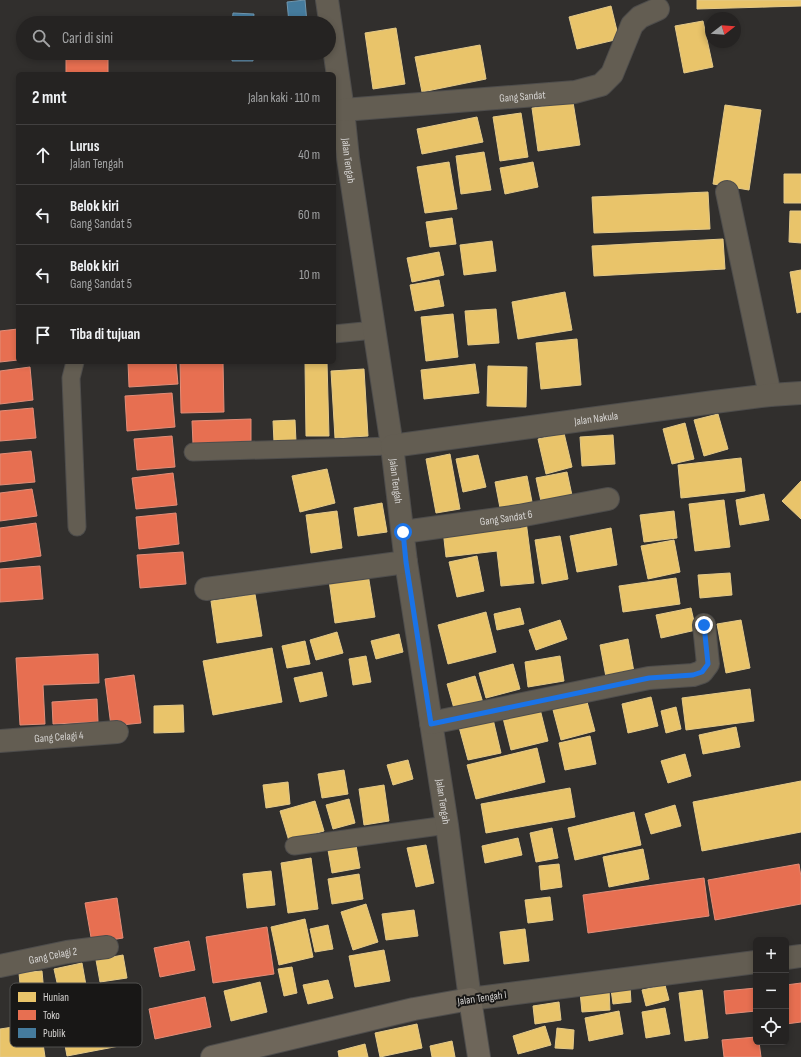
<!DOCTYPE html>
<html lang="id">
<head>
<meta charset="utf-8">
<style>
  body { margin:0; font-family:"Sofia Sans Condensed",sans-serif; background:#2d2b2a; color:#f1f3f6 }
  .controls { position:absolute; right:12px; bottom:12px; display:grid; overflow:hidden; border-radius:6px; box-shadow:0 2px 6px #0003 }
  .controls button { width:36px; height:36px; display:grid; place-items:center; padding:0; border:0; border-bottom:1px solid #424040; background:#252322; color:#f1f3f6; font:20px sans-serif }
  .compass { position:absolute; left:705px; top:12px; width:36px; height:36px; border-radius:50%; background:#252322; box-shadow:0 2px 6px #0003; rotate:73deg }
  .stop { position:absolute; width:12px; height:12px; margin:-9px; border:3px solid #1a73e8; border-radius:50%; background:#fff }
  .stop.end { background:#1a73e8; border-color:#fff; box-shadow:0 1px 4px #0008 }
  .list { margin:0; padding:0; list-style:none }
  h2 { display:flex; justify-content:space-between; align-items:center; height:52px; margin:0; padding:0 16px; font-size:17px }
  h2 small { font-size:13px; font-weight:400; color:#a3a4a5 }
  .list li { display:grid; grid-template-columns:26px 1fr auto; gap:12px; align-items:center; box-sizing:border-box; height:60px; padding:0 16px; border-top:1px solid #424040 }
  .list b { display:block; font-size:15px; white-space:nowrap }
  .list p { margin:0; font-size:13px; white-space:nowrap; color:#a3a4a5 }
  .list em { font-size:13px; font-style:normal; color:#a3a4a5 }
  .icon { flex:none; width:22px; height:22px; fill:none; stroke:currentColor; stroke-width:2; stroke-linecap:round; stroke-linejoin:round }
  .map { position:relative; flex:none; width:801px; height:1057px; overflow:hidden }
  .search { position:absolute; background:#252322; box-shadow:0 2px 6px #0003; left:16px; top:16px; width:320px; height:44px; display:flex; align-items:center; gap:10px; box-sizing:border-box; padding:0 14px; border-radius:22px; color:#a3a4a5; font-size:15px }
  .panel { position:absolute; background:#252322; box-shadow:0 2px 6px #0003; left:16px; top:72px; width:320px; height:292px; border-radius:6px }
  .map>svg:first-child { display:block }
  .homes { fill:#e9c46a; stroke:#e3c989 }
  .shops { fill:#e76f51; stroke:#e28d78 }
  .public { fill:#457b9d; stroke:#7096ad }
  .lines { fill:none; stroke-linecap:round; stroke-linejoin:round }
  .lane-casing { stroke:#4e4d4c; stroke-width:19 }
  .street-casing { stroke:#4e4d4c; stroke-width:24 }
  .secondary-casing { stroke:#4e4d4c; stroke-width:24 }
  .lane { stroke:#635d52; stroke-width:17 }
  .street { stroke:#635d52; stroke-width:22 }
  .secondary { stroke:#6e665a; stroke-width:22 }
  .route { stroke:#1a73e8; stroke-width:5 }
  .labels { text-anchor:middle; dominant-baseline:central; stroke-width:4; stroke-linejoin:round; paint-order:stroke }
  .street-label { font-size:11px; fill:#d6d4d2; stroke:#181716 }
  .key { fill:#181716; stroke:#51504e; stroke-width:1 }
  .key-label { font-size:11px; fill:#d6d4d2 }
</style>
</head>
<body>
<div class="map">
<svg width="801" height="1057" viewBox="0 0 801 1057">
  <rect width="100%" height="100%" fill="#312f2d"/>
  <path class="homes" d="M697,0h104v6l-104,3z
    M611,6l8,33 -42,10 -8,-32z
    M703,21l10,46 -29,6 -9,-47z
    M396,28l9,56 -32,5 -8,-56z
    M480,45l6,34 -64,13 -7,-35z
    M573,102l7,43 -42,6 -6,-43z
    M725,105l36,5 -12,80 -36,-6z
    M521,113l7,44 -28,4 -7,-44z
    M477,117l6,25 -61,12 -5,-25z
    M484,152l7,38 -30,4 -5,-38z
    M449,162l8,47 -32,4 -8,-46z
    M533,162l5,25 -33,7 -5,-26z
    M784,174h17v29h-17z
    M708,192l2,37 -116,4 -2,-36z
    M790,211h11v32l-12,-1z
    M452,218l4,26 -26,3 -4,-25z
    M723,239l2,30 -131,7 -2,-30z
    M492,241l4,30 -32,4 -4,-30z
    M439,252l5,23 -32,7 -5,-24z
    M801,270v42l-4,1 -7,-41z
    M439,280l5,26 -29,5 -5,-26z
    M565,292l7,38 -54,9 -6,-37z
    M496,309l3,34 -31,2 -3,-34z
    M453,314l5,43 -32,4 -5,-44z
    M577,339l4,46 -40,4 -5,-46z
    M305,362h22l2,74h-23z
    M475,364l4,29 -55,6 -3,-29z
    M488,366l39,1 -1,40 -39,-1z
    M364,369l4,67 -33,2 -4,-67z
    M718,414l10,35 -24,7 -10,-36z
    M295,420l1,22h-22l-1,-21z
    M685,423l9,36 -22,5 -9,-35z
    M564,433l8,34 -26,7 -8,-35z
    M613,435l2,29 -33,2 -2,-29z
    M450,454l10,55 -24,4 -10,-54z
    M478,455l8,32 -23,5 -7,-33z
    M741,458l4,33 -64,7 -3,-33z
    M327,469l8,34 -35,9 -8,-36z
    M567,472l6,28 -31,6 -6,-28z
    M527,476l6,31 -32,6 -6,-31z
    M801,481v38l-19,-18z
    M764,494l5,26 -29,5 -4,-25z
    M724,500l6,47 -35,4 -6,-47z
    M382,503l5,29 -29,4 -4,-28z
    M337,511l5,37 -31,5 -5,-38z
    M674,511l3,27 -33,4 -4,-27z
    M526,521l8,62 -33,3 -4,-35 -51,6 -3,-27z
    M611,528l6,37 -40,7 -7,-36z
    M560,536l8,43 -26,5 -7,-44z
    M674,540l6,32 -32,7 -7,-33z
    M477,556l7,35 -27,6 -8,-35z
    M730,573l2,22 -32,3 -2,-23z
    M368,574l7,43 -40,6 -6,-43z
    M676,578l4,26 -57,8 -4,-26z
    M255,594l7,42 -45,7 -6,-42z
    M520,608l4,16 -27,6 -3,-16z
    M691,608l5,22 -35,8 -5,-23z
    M486,612l10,40 -48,12 -10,-39z
    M560,620l7,19 -31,11 -7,-20z
    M741,620l9,48 -24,5 -9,-49z
    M337,632l6,21 -27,7 -6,-20z
    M399,634l4,18 -27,7 -5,-18z
    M628,639l6,33 -28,5 -6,-32z
    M305,641l5,23 -23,4 -5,-22z
    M272,648l10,54 -69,13 -10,-54z
    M366,656l5,26 -18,3 -4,-26z
    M560,656l4,25 -36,6 -3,-25z
    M513,664l7,25 -34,9 -7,-25z
    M322,672l5,24 -27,6 -6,-24z
    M475,676l8,27 -28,9 -8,-28z
    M750,689l4,32 -68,9 -4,-32z
    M651,697l7,29 -30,7 -6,-29z
    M586,698l9,33 -34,9 -9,-34z
    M183,705l1,27 -30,1v-27z
    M676,707l5,22 -15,4 -5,-22z
    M540,709l8,32 -37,9 -8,-32z
    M493,719l8,34 -33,7 -9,-33z
    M736,727l4,20 -37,7 -4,-19z
    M590,736l6,28 -31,6 -6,-27z
    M537,748l8,34 -69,17 -9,-34z
    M685,754l6,22 -23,7 -7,-22z
    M408,760l5,19 -20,6 -6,-20z
    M344,770l4,24 -26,4 -4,-24z
    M801,781v51l-99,19 -9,-49z
    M288,782l2,22 -24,4 -3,-23z
    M384,785l5,36 -25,4 -5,-36z
    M570,788l5,29 -89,16 -5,-29z
    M349,799l6,24 -22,6 -7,-24z
    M315,801l9,30 -35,10 -9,-30z
    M675,805l6,21 -30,8 -6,-20z
    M634,812l7,33 -66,15 -7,-32z
    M552,828l6,30 -22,4 -6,-29z
    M518,838l4,17 -37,8 -3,-17z
    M356,845l4,23 -28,5 -4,-23z
    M426,845l8,38 -18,4 -9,-39z
    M643,849l6,30 -40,8 -6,-30z
    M311,858l7,51 -30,4 -7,-50z
    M559,864l3,23 -21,3 -2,-24z
    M271,871l4,34 -28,3 -4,-34z
    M359,874l4,25 -31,5 -4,-25z
    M550,897l3,23 -25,3 -3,-23z
    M366,904l12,38 -25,8 -12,-38z
    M414,910l4,26 -32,4 -4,-26z
    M305,919l8,38 -34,8 -8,-38z
    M328,925l5,24 -18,3 -5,-23z
    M525,929l4,32 -25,3 -4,-32z
    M384,950l6,31 -35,6 -6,-31z
    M123,955l4,23 -27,4 -4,-22z
    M82,963l5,28 -27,5 -6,-27z
    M292,967l5,26 -13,3 -6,-27z
    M42,971l3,33 -23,2 -3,-33z
    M328,980l5,18 -25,6 -5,-19z
    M260,982l7,30 -36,9 -7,-30z
    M665,985l4,15 -23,6 -4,-16z
    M630,987l1,15 -18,2 -2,-15z
    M609,990l1,20 -28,2 -2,-20z
    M702,990l6,48 -23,3 -6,-48z
    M559,1002l2,18 -26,4 -2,-18z
    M665,1008l5,26 -24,4 -4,-26z
    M129,1010l6,33 -68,13 -6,-33z
    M619,1011l4,23 -34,7 -4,-23z
    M40,1023l5,34h-45v-28z
    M417,1024l5,24 -42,9 -5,-24z
    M545,1026l6,19 -33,9 -5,-18z
    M557,1028l17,2 -1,19 -18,-1z
    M452,1041l3,16h-23l-2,-11z
    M365,1044l3,13h-29l-1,-6z"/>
  <path class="shops" d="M66,55l42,1v18h-42z
    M18,329v31l-18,2v-31z
    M128,362h48l2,22 -49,3z
    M180,362h43l1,50 -43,1z
    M30,367l3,33 -33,4v-33z
    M172,393l3,34 -48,4 -2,-35z
    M33,408l3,30 -36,3v-30z
    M251,419v22l-58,3 -1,-23z
    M172,436l3,31 -38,3 -3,-31z
    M31,451l4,31 -35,3v-31z
    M173,473l4,32 -41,4 -4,-31z
    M32,489l5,27 -37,5v-28z
    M176,513l3,31 -40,5 -3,-32z
    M36,523l5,33 -41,6v-34z
    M183,552l3,32 -46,4 -3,-33z
    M40,566l3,33 -43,3v-33z
    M98,654l1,29 -56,2 2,39 -25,1 -4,-67z
    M134,675l7,48 -30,3 -6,-47z
    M97,699l1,23 -45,2 -1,-22z
    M799,864l2,13v27l-86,16 -7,-40z
    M704,878l5,38 -121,17 -5,-38z
    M117,898l6,40 -31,5 -7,-40z
    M267,927l7,47 -61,9 -7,-46z
    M189,941l6,29 -35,7 -6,-29z
    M801,983v39l-15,2v-39z
    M756,988v23l-30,3 -2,-23z
    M205,997l6,30 -56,12 -6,-30z
    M756,1037v5h3l2,15h-37l-2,-17z"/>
  <path class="public" d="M305,0l2,23h-18l-2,-21z
    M233,13l21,1 -1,9h-21z
    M232,53h21v8h-21z"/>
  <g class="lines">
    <defs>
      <path id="lane" d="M334,334l40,-4
        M75,362l-4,16 6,149
        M193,452l199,-6
        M294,846l153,-21"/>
      <g id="street">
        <path id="s1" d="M327,0l16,110 5,48 44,288 14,116 41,263 23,174 286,-37"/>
        <path id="s2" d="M343,110l232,-18 26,-7 11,-11 20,-49 8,-8 18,-8"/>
        <path d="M727,192l43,203"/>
        <path id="s3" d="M392,446l322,-44 56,-7 31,-2"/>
        <path id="s4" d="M403,532l116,-16 89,-17"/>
        <path d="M206,589l200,-27"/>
        <path d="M431,723l218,-45 44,-3 9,-3 6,-8 -4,-39"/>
        <path id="s5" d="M0,741l117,-9"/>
        <path d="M786,958l15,-2"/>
        <path id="s6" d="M0,966l67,-14 40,-5"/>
      </g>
      <path id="secondary" d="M212,1057l202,-48 56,-10 9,58"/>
    </defs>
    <use href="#lane" class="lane-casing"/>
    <use href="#street" class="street-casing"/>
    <use href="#secondary" class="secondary-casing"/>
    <use href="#lane" class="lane"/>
    <use href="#street" class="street"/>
    <use href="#secondary" class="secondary"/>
  </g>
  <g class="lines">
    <path class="route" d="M403,532l3,30 25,162 218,-46 44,-3 9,-3 6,-8 -4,-39"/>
  </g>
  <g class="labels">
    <g class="street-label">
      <text stroke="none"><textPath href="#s2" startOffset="180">Gang Sandat</textPath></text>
      <text stroke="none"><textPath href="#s1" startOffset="162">Jalan Tengah</textPath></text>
      <text stroke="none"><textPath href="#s3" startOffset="206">Jalan Nakula</textPath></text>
      <text stroke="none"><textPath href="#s1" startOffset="486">Jalan Tengah</textPath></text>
      <text stroke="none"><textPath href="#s4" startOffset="104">Gang Sandat 6</textPath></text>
      <text stroke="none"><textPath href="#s5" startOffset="59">Gang Celagi 4</textPath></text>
      <text stroke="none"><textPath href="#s1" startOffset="810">Jalan Tengah</textPath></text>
      <text stroke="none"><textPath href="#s6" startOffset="54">Gang Celagi 2</textPath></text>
      <text transform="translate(482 998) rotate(-8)">Jalan Tengah I</text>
    </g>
  </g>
  <rect x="10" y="983" width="132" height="64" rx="6" class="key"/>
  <rect x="18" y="992" width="18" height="10" fill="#e9c46a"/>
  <rect x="18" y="1010" width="18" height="10" fill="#e76f51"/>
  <rect x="18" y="1028" width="18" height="10" fill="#457b9d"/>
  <g class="key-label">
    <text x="43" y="1001">Hunian</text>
    <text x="43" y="1019">Toko</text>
    <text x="43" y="1037">Publik</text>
  </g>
</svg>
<div class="controls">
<button>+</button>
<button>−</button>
<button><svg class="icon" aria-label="locate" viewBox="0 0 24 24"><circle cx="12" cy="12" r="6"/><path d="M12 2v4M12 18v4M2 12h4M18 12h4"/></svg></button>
</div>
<svg class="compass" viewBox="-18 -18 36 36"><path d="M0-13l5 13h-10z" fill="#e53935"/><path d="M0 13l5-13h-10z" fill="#a3a4a5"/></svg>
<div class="stop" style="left:403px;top:532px"></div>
<div class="stop end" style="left:704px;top:625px"></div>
<div class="search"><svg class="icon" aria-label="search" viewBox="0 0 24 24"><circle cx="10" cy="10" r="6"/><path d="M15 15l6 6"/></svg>Cari di sini</div>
<section class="panel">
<h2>2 mnt<small>Jalan kaki · 110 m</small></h2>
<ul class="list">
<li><svg class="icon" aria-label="ahead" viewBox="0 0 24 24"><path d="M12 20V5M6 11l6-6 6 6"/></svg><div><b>Lurus</b><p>Jalan Tengah</p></div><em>40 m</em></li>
<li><svg class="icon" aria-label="left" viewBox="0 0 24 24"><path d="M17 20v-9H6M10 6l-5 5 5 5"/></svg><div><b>Belok kiri</b><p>Gang Sandat 5</p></div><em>60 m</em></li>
<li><svg class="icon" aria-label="left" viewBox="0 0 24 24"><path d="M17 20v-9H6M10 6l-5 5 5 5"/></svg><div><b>Belok kiri</b><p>Gang Sandat 5</p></div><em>10 m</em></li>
<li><svg class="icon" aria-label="arrive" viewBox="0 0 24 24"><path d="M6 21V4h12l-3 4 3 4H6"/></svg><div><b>Tiba di tujuan</b></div></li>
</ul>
</section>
</div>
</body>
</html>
